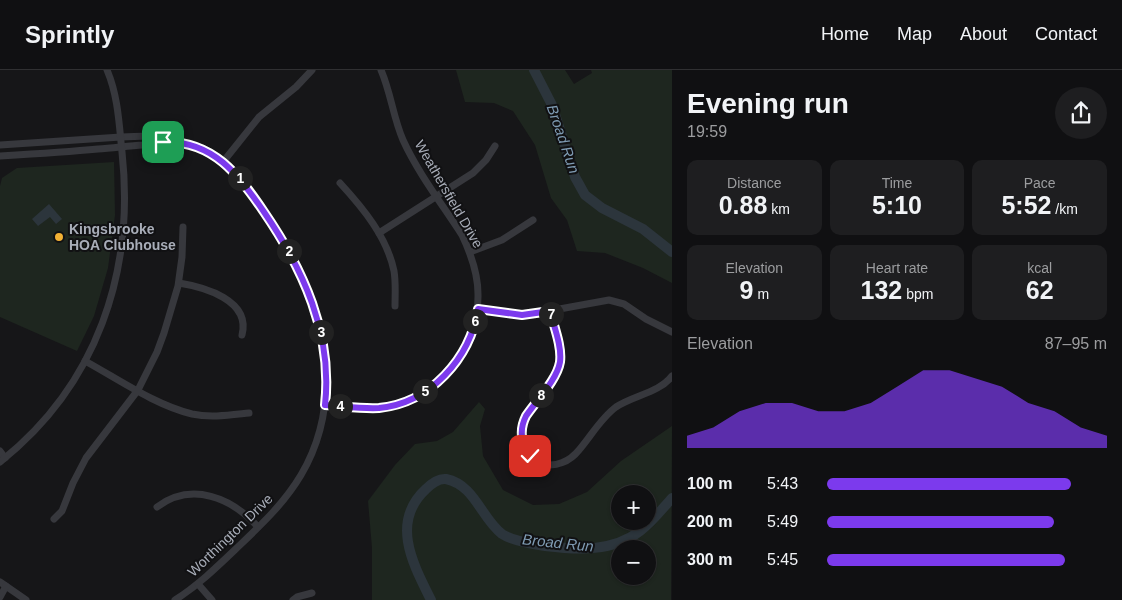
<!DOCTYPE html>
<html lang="en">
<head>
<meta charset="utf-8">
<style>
	:root { --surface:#101012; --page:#1e1e20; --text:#f1f3f6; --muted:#9c9d9f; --line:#303032; --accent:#7c3aed }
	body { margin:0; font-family:Helvetica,sans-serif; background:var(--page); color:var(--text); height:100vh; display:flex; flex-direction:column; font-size:19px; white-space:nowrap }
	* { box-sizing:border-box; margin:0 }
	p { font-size:16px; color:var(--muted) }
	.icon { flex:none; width:28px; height:28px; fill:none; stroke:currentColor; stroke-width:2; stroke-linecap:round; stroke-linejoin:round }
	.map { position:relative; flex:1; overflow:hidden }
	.drawer { display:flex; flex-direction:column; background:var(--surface); width:450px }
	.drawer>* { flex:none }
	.tools { position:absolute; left:611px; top:415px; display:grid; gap:10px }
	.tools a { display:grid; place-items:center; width:45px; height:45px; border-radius:50%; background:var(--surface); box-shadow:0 1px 4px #0004,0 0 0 1px var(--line); font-size:25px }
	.pin { position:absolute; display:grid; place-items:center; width:42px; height:42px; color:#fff; margin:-21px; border-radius:10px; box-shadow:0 2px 8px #0006 }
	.km { position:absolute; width:25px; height:25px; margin:-12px; border-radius:50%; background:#222; color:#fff; font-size:14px; line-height:25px; text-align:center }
	.round { display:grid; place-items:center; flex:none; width:52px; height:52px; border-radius:26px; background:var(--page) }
	.overview { display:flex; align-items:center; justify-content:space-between; height:85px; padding:0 15px }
	h1 { font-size:28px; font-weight:800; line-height:38px }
	.stats { display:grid; grid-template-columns:repeat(3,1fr); gap:8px; height:85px; padding:5px 15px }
	.stats div { display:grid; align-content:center; border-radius:10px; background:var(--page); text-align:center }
	.stats b { font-size:25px; font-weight:800 }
	.stats small { font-size:14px; font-weight:400 }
	.stats p { font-size:14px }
	.chart { height:140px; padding:10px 15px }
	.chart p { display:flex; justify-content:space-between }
	.chart svg { width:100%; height:90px; margin-top:5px; fill:var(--accent); opacity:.7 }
	ul { padding:0 15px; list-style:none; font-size:16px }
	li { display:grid; grid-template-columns:80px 60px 1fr; align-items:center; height:38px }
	li i { height:12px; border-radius:6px; background:var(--accent) }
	header { display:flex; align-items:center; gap:30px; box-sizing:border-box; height:70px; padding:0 25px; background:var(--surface); border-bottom:1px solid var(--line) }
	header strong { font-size:24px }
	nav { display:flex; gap:28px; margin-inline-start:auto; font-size:18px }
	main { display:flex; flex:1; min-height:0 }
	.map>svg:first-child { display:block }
</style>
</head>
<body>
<header>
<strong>Sprintly</strong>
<nav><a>Home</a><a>Map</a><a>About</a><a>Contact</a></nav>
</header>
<main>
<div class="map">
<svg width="672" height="530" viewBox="0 0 672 530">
	<rect width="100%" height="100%" fill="#161618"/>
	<g fill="#1e261f" fill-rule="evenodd">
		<path d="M 456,0 L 565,0 L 574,14 L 592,3 L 591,0 L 672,0 L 672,213 L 643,198 L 605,183 L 577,181 L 567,150 L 551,128 L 535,75 L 513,41 L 494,33 L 465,32 Z"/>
		<path d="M 114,92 L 115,145 L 108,198 L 94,246 L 77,281 L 0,247 L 0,116 L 2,108 L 17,98 Z"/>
		<path d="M 479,332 L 485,339 L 480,356 L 483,386 L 503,420 L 533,435 L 559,434 L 587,422 L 621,391 L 672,356 L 671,530 L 372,530 L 372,478 L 368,431 L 395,395 L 415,374 L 437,371 L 453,362 ZM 620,424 L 648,424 L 648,451 L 620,451 ZM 620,479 L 648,479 L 648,506 L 620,506 Z"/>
	</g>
	<path fill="#2c353c" d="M 49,134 L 62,149 L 56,154 L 50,147 L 38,156 L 32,149 Z"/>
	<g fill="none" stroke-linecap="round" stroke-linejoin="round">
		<g stroke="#2c353c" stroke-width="10">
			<path d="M 534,0 L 552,35 L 575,107 L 585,125 L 602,138 L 643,159 L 672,182"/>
			<path d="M 431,530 C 413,494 390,452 426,419 C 431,414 438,408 446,409 C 475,415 481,448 502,464 C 512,471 533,474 545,476 C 578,480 613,482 640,461 C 652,452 662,439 672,428"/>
		</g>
		<g stroke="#37383d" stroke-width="7">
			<path d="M 0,75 L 121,67 L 148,66 L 162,71"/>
			<path d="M 0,86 C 33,84 66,82 98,79 C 113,78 128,76 143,75 C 159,73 173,70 188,74 C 230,87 250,122 274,156 C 323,229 348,325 301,405 C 285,432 263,453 241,474 C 220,494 200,514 175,530"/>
			<path d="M 223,92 L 259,47 L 296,17 L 312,0"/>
			<path d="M 340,113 C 363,138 387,167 394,201 C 396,213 395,224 395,236"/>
			<path d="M 379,163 L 473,103 L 486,90 L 495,76"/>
			<path d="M 470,182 L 502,170 L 533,150"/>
			<path d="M 179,213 C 204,217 251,230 242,265"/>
			<path d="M 478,239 L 512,244 L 532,244 L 609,230 L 624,234 L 646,249 L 672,262"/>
			<path d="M 550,241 C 554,257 563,277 560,293 C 555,321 519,336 521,366 C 524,399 560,404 579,380 C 591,366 601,348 616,337 C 634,325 659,323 672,306"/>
			<path d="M 85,291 C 118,309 155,335 192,344 C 211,348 230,345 249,343"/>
			<path d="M 325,335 C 347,337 369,340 390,336 C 441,326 479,275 478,224 C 478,203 471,184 462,165 C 442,134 418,103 403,70 C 393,47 391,23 381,0"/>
			<path d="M 0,381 L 5,388"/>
			<path d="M 0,392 C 97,315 135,202 122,82 C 119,53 118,26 107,0"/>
			<path d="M 157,437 C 192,411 232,428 258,457"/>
			<path d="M 54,449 L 62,441 L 73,413 L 86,388 L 138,320 L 157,282 L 164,263 L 178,216 L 182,187 L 183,157"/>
			<path d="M 0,512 L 26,530"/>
			<path d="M 198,514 L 212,530"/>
			<path d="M 0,527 L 6,516"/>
			<path d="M 293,530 L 297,527 L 312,523"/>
		</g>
	</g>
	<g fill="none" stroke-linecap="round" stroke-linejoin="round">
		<defs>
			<path id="route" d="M 163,72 C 213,70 239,105 264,142 C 303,199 333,264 325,335 C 343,336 361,339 379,338 C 430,333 470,289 478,239 L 522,245 L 550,241 C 554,257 562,276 560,292 C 557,310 536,331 526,346 C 519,360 521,372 530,386"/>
		</defs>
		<use href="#route" stroke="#fff" stroke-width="10"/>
		<use href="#route" stroke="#7c3aed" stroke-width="6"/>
	</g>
	<circle fill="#f2b134" stroke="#111113" stroke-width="2" cx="59" cy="167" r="5"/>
	<g text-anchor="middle" stroke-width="4" stroke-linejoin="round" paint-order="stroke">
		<g font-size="14" fill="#a8adb8" stroke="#111113">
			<text transform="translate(449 124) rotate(60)" y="5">Weathersfield Drive</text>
			<text transform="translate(230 465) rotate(-44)" y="5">Worthington Drive</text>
		</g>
		<g font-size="14" font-weight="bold" fill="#a8adb8" stroke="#111113" text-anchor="start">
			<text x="69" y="164">Kingsbrooke<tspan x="69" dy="16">HOA Clubhouse</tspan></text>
		</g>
		<g font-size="15" font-style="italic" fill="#7f9bb3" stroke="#111113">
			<text transform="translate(563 69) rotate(71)" y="5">Broad Run</text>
			<text transform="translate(558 473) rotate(6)" y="5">Broad Run</text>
		</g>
	</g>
</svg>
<div class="tools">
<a>+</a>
<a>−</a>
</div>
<div class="pin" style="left:163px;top:72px;background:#1e9e55"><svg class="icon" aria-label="arrive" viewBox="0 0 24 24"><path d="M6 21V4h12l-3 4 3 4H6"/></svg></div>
<div class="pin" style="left:530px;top:386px;background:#d93025"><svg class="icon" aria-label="check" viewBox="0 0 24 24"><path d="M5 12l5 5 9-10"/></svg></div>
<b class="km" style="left:240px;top:108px">1</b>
<b class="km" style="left:289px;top:181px">2</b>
<b class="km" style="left:321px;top:262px">3</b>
<b class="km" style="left:340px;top:336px">4</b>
<b class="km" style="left:425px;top:321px">5</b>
<b class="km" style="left:475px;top:251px">6</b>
<b class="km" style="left:551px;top:244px">7</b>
<b class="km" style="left:541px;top:325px">8</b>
</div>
<section class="drawer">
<div class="overview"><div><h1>Evening run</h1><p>19:59</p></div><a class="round"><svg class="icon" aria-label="share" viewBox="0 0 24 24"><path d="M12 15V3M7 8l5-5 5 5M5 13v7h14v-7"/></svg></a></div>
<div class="stats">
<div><p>Distance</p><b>0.88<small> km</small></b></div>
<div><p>Time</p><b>5:10</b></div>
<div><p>Pace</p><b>5:52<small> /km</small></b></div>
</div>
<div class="stats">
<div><p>Elevation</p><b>9<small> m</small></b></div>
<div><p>Heart rate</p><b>132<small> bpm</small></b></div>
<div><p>kcal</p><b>62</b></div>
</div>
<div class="chart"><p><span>Elevation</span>87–95 m</p>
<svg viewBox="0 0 160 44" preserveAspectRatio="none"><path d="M0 44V38L10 34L20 26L30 22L40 22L50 26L60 26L70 22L80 14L90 6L100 6L110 10L120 14L130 22L140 26L150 34L160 38V44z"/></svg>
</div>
<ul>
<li><b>100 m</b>5:43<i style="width:87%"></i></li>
<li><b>200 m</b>5:49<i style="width:81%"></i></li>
<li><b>300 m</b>5:45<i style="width:85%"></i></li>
</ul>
</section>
</main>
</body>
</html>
